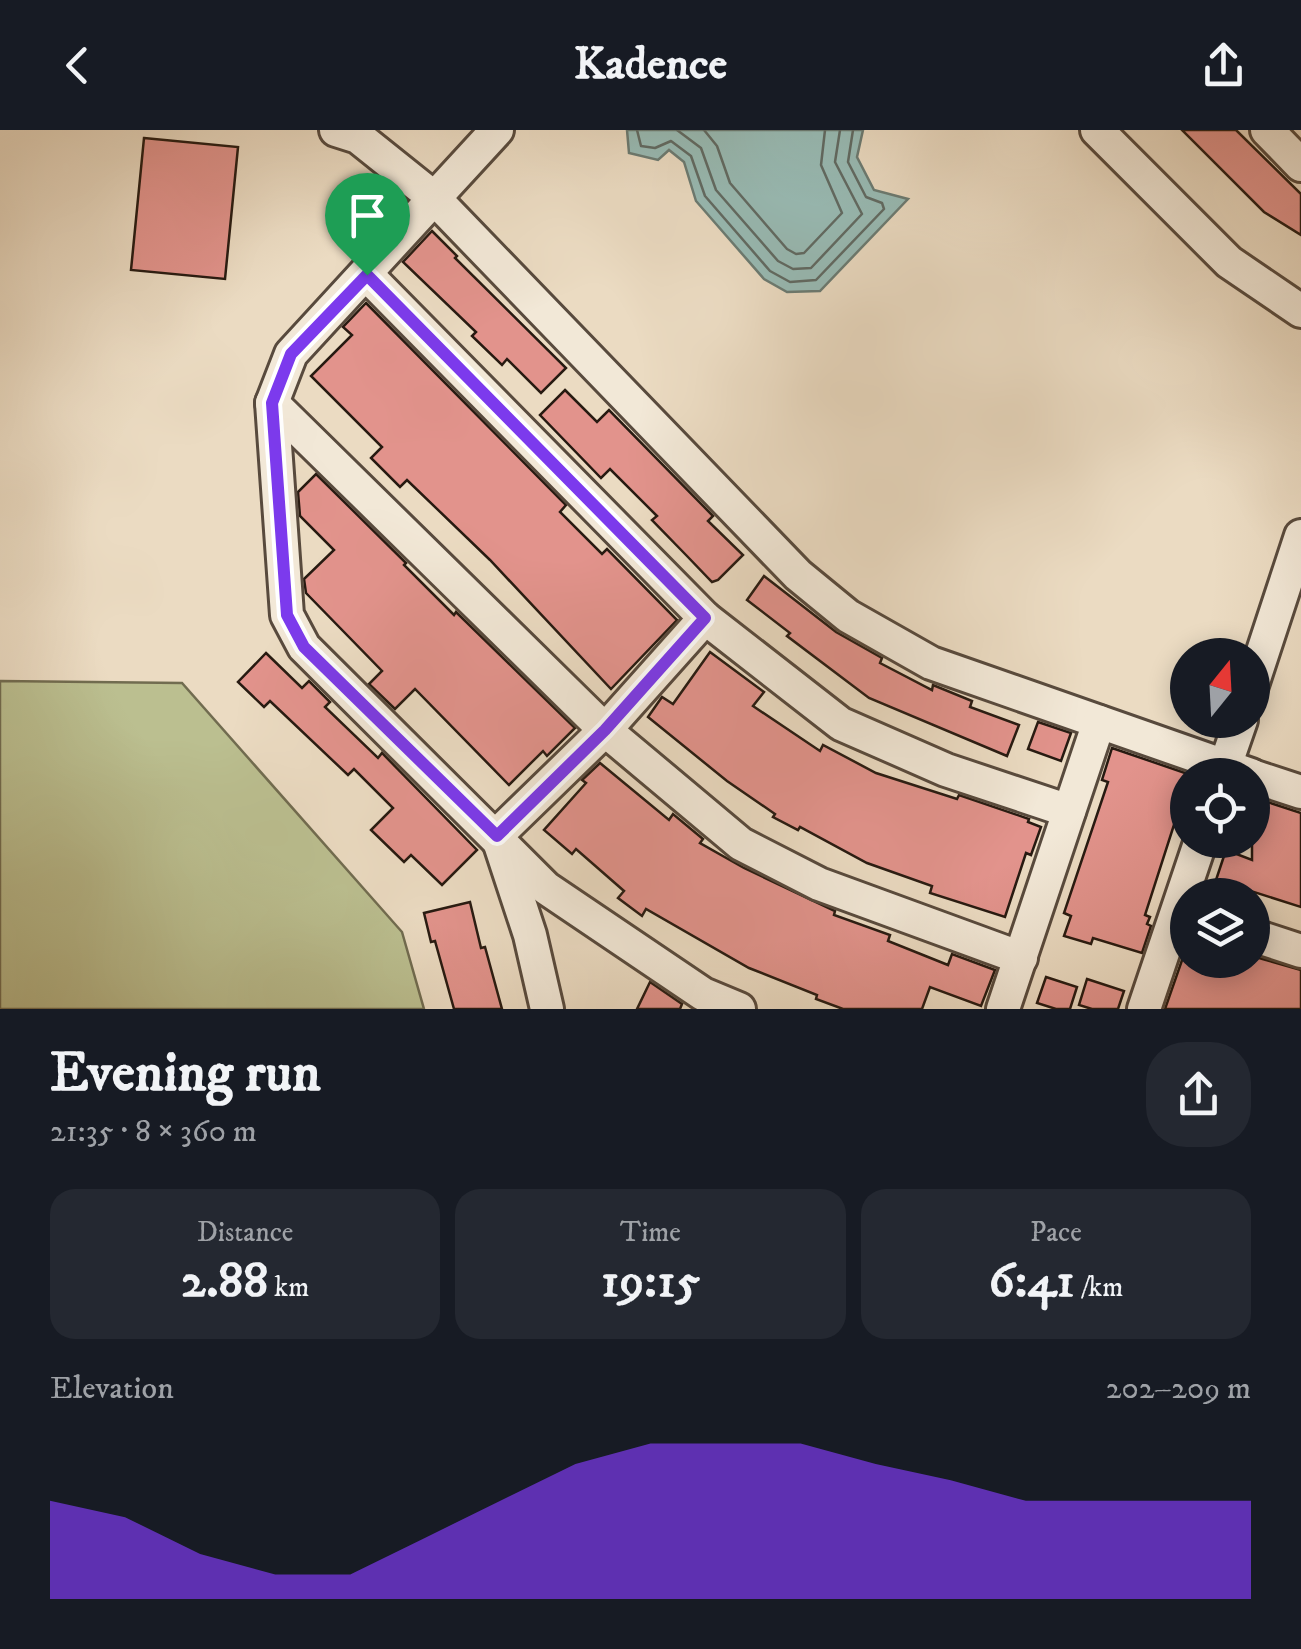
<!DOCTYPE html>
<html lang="en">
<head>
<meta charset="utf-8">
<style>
	:root { --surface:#171b24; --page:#242831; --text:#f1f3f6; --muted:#9ea1a6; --accent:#7c3aed }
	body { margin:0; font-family:"IM FELL DW Pica",serif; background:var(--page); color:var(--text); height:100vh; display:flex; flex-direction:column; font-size:38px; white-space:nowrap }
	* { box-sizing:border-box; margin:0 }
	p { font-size:32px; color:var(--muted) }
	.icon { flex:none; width:55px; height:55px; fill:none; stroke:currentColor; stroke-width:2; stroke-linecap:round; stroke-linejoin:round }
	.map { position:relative; height:879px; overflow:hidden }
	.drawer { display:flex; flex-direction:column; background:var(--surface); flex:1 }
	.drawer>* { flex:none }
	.needle { width:65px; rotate:18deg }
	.fabs { position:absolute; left:1170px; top:508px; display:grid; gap:20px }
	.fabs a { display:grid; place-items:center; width:100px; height:100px; border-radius:50%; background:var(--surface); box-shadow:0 5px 25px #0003; font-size:50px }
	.pin { position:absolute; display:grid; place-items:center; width:85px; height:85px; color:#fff; margin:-102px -42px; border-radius:50% 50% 50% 0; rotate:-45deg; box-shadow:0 0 10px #0007 }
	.pin .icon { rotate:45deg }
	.round { display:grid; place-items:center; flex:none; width:105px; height:105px; border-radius:40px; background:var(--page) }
	.overview { display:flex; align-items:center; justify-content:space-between; height:170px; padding:0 50px }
	h1 { font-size:55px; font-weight:700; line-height:75px }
	.stats { display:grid; grid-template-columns:repeat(3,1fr); gap:15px; height:170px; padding:10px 50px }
	.stats div { display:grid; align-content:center; border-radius:25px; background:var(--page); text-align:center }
	.stats b { font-size:50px; font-weight:700 }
	.stats small { font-size:28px; font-weight:400 }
	.stats p { font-size:28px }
	.chart { height:280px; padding:20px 50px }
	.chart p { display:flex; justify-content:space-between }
	.chart svg { width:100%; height:180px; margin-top:10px; fill:var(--accent); opacity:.7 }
	header { display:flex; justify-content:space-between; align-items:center; height:130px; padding:0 50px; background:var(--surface); font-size:45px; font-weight:700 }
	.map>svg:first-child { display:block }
</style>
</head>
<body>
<header><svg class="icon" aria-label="back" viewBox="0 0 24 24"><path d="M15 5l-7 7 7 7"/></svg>Kadence<svg class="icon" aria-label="share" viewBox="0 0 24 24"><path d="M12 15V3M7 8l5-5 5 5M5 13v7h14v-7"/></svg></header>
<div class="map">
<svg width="1301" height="879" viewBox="0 0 1301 879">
	<rect width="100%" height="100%" fill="#ebdbc2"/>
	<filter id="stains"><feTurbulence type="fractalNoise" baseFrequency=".002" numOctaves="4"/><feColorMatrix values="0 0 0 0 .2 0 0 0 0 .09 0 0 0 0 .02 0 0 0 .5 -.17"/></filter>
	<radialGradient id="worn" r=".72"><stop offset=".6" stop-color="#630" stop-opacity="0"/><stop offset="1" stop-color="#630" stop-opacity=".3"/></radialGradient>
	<path fill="#bbbf90" stroke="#716c50" stroke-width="2.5" d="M 0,551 L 182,553 L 402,802 L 424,879 L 0,879 Z"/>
	<path fill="#98bbb5" stroke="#6b7b73" stroke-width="2.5" d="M 627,0 L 863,0 L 857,27 L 874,60 L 908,69 L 820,161 L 787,162 L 764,149 L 696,71 L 684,32 L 669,20 L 658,30 L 629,23 Z"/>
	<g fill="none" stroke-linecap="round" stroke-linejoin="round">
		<g stroke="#606a63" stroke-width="2.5">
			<path d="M 637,0 L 641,16 L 655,18 L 671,11 L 691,26 L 705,66 L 770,141 L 790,152 L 816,150 L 884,79 L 882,73 L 866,67 L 848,32 L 853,0"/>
			<path d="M 677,0 L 701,18 L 716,60 L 778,131 L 793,139 L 811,138 L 862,84 L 835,32 L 840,0"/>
			<path d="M 704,0 L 717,16 L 730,53 L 787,119 L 796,124 L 804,123 L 842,83 L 821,35 L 825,0"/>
		</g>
	</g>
	<g fill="#e2938c" stroke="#271a11" stroke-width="2.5">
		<path d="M 1182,0 L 1236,0 L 1301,64 L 1301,105 L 1264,82 Z"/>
		<path d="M 144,8 L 238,17 L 225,149 L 131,140 Z"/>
		<path d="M 432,101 L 457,126 L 455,128 L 566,238 L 541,263 L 507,229 L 502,235 L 472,206 L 476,202 L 403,132 Z"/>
		<path d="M 366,173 L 566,375 L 560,382 L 602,424 L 607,419 L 677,490 L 611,559 L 490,430 L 407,350 L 400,357 L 371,328 L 382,317 L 311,246 L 352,205 L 343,197 Z"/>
		<path d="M 565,260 L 597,292 L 609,280 L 713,386 L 708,391 L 743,425 L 718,450 L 712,452 L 686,425 L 652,390 L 657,386 L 610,339 L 601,348 L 540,285 Z"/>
		<path d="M 316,344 L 406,433 L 404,435 L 454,485 L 456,482 L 575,598 L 547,626 L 543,621 L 509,655 L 415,559 L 395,579 L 369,554 L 382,541 L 306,463 L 304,449 L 334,420 L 300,386 L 298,362 Z"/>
		<path d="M 764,446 L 836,502 L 882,528 L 880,533 L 932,560 L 933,555 L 972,571 L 970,577 L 1019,595 L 1007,626 L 869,568 L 787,506 L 790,503 L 747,470 Z"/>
		<path d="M 710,522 L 764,562 L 753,576 L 820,621 L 823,615 L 876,643 L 957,669 L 959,665 L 1029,689 L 1028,692 L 1041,697 L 1031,725 L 1026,723 L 1005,787 L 930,763 L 932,756 L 867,733 L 800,697 L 798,700 L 773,687 L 775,684 L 727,651 L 648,587 L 662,567 L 673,574 Z"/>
		<path d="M 266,523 L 302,558 L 309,551 L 330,572 L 325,577 L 378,628 L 382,623 L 477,720 L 442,755 L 411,725 L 404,732 L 371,700 L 393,678 L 354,639 L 348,645 L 270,571 L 264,577 L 238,552 Z"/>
		<path d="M 1038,592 L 1071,603 L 1061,631 L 1028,619 Z"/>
		<path d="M 1112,618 L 1188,644 L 1188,676 L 1181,673 L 1145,785 L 1150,787 L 1147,794 L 1151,796 L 1142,823 L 1093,808 L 1091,814 L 1064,806 L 1071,786 L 1064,783 L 1108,652 L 1102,650 Z"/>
		<path d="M 600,633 L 669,690 L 673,684 L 703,709 L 700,713 L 744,738 L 835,781 L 834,785 L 890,805 L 888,811 L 948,835 L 952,824 L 995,840 L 981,876 L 930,857 L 922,879 L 843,879 L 816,869 L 817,865 L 749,838 L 646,779 L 642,786 L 618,768 L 624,761 L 576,719 L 572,724 L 544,700 L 586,653 L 582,650 Z"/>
		<path d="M 1252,667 L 1301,683 L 1301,777 L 1216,750 L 1226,720 L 1252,730 Z"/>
		<path d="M 470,772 L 481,818 L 485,817 L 502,879 L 454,879 L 435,811 L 431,812 L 424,783 Z"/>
		<path d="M 1188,813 L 1188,830 L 1252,830 L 1252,826 L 1301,840 L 1301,879 L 1165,879 Z"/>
		<path d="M 1046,847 L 1077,857 L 1070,879 L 1056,879 L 1037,873 Z"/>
		<path d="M 1087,849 L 1124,861 L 1118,879 L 1092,879 L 1079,875 Z"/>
		<path d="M 650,852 L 682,874 L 680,879 L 637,879 Z"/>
	</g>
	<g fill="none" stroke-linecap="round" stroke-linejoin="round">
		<defs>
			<g id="minor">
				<path d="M 336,0 L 358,7 L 433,67 L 798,445 L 848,486 L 931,533 L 1251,645"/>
				<path d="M 497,0 L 291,224 L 272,273 L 287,485 L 304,517 L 546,758 L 703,864 L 739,879"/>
				<path d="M 1097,0 L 1229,132 L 1301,181"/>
				<path d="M 1267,0 L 1301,35"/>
				<path d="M 367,145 L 705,488 L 841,594 L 946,640 L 1069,681"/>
				<path d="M 272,273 L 605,600 L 741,714 L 819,754 L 1021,828"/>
				<path d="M 1252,555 L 1301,406"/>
				<path d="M 1222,645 L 1241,590"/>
				<path d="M 1252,646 L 1301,662"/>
				<path d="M 497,705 L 605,600 L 705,488"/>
				<path d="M 500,714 L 530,805 L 547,879"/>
				<path d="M 1252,805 L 1301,821"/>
				<path d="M 1003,879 L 1099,592"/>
				<path d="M 1144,879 L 1201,710"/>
			</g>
		</defs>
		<use href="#minor" stroke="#584a3d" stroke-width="38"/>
		<use href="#minor" stroke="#f2e8d7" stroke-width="32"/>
	</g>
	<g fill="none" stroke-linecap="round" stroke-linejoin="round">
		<defs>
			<path id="route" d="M 367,145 L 705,488 L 605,600 L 497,706 L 304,517 L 287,485 L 272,273 L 291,224 Z"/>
		</defs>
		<use href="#route" stroke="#fff" stroke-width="20"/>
		<use href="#route" stroke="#7c3aed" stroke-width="12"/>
	</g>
	<rect width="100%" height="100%" filter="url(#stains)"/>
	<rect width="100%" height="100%" fill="url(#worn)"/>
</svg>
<div class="fabs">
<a><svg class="needle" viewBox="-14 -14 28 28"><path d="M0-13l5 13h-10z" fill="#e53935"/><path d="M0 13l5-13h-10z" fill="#9ea1a6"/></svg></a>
<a><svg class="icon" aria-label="locate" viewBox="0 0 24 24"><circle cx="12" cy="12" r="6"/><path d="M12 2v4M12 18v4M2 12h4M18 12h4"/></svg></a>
<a><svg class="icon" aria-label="layers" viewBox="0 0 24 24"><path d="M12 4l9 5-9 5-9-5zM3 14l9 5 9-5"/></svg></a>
</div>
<div class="pin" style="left:367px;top:145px;background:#1e9e55"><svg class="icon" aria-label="arrive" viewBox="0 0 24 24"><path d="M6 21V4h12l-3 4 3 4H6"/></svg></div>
</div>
<section class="drawer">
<div class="overview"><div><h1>Evening run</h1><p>21:35 · 8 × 360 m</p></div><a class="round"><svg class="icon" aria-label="share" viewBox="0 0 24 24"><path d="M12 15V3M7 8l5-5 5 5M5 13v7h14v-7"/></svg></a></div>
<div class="stats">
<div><p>Distance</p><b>2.88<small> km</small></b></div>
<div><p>Time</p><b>19:15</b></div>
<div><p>Pace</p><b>6:41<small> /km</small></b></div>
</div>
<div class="chart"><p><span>Elevation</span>202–209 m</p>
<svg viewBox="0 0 160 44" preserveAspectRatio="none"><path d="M0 44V20L10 24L20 33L30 38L40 38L50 29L60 20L70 11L80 6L90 6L100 6L110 11L120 15L130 20L140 20L150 20L160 20V44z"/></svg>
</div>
</section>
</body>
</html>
